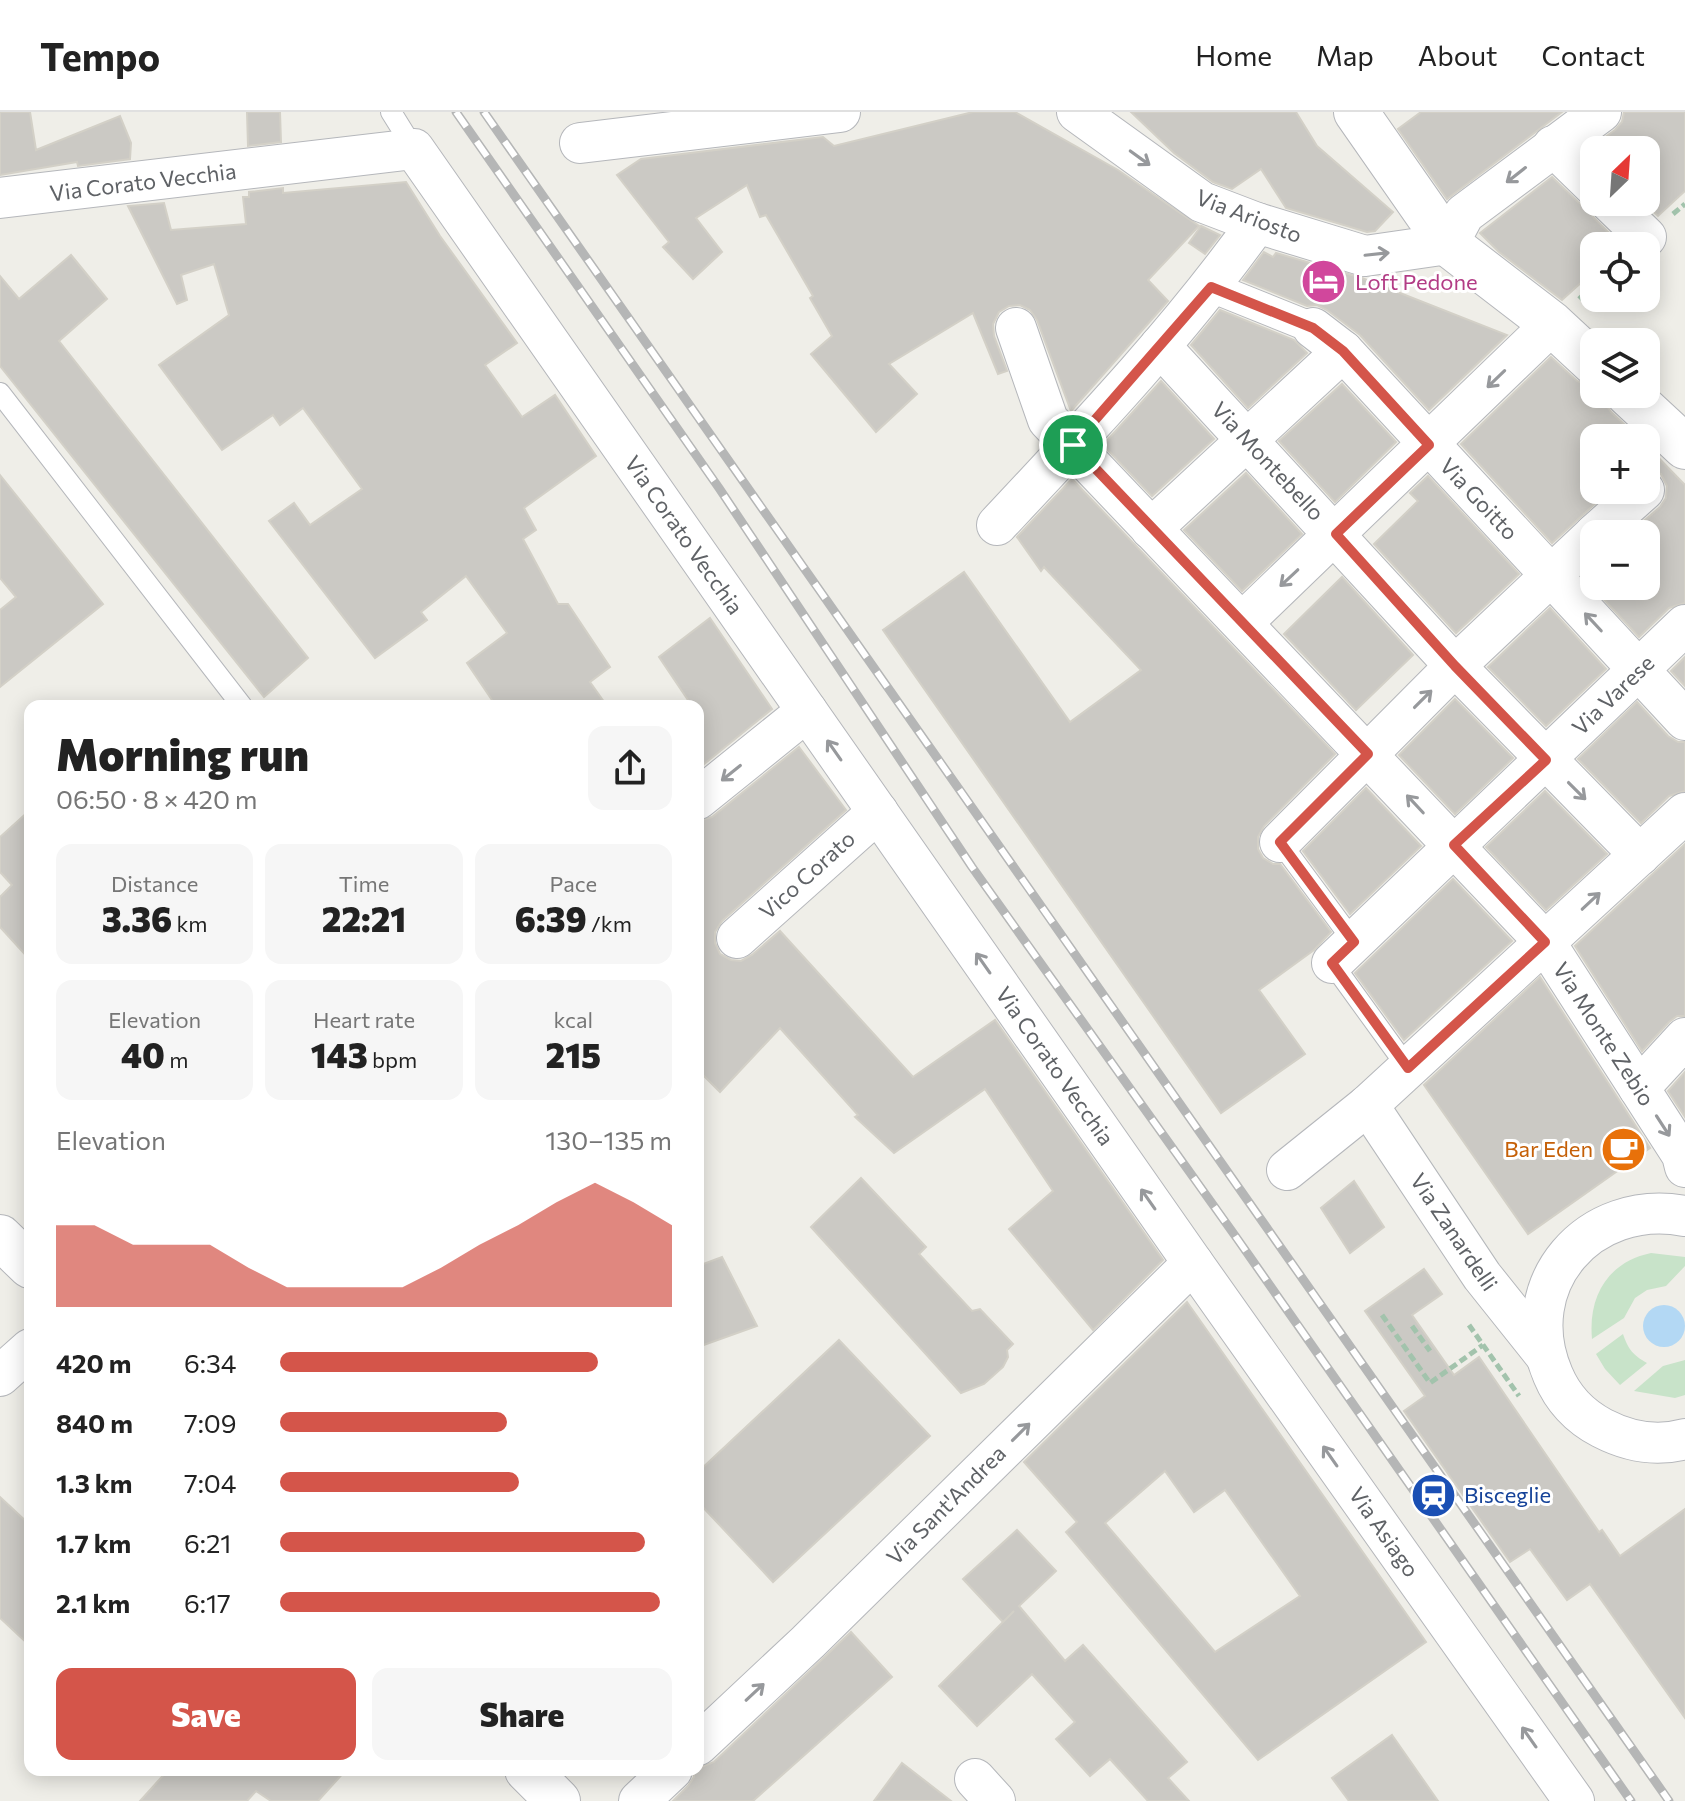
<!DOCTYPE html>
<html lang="en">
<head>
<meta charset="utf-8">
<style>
	:root { --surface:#fff; --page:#f6f6f6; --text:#222; --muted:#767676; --line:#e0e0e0; --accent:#d4554a }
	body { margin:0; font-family:Commissioner,sans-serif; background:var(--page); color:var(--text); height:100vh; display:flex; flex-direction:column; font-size:30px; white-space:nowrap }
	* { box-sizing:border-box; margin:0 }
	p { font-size:26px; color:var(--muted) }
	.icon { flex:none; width:44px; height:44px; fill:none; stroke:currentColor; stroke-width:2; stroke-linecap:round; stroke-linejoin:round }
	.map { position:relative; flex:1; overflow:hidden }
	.side { position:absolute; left:24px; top:588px; width:680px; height:1076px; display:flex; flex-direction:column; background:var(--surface); border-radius:16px; box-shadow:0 4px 20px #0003 }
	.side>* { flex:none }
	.needle { width:52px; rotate:25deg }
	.controls { position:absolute; left:1580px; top:24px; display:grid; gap:16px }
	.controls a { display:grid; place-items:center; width:80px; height:80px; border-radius:16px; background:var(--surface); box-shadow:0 4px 20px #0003; font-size:40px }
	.pin { position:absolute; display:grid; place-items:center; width:68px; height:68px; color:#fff; margin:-34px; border:4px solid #fff; border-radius:50%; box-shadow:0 2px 8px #0007 }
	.round { display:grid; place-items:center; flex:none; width:84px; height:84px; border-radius:16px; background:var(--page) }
	.overview { display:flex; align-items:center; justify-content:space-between; height:136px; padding:0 32px }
	h1 { font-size:44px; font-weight:800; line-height:60px }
	.stats { display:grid; grid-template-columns:repeat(3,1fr); gap:12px; height:136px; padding:8px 32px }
	.stats div { display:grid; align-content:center; border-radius:16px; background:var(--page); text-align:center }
	.stats b { font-size:34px; font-weight:800 }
	.stats small { font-size:22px; font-weight:400 }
	.stats p { font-size:22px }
	.chart { height:224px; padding:16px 32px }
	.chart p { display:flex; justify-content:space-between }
	.chart svg { width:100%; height:144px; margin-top:8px; fill:var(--accent); opacity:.7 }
	.button { display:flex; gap:16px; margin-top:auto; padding:16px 32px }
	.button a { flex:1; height:92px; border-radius:16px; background:var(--accent); color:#fff; font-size:32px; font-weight:800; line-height:92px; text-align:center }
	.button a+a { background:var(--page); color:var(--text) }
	ul { padding:0 32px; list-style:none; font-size:26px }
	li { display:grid; grid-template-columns:128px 96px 1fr; align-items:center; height:60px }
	li i { height:20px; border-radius:10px; background:var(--accent) }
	header { display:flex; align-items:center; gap:48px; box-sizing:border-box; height:112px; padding:0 40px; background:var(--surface); border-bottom:2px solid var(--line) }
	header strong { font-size:38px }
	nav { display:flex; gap:44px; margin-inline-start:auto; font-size:28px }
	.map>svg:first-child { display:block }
</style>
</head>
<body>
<header>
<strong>Tempo</strong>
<nav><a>Home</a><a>Map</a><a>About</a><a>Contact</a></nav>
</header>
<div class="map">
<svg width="1685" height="1689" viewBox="0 0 1685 1689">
	<rect width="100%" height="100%" fill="#efeee8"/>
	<g fill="#c8e3c9">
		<path d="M 1651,1141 L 1685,1145 L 1685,1154 L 1666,1174 L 1647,1178 L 1635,1186 L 1624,1206 L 1592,1227 C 1588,1184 1608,1150 1651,1141 Z"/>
		<path d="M 1623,1222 C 1628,1237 1633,1243 1647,1251 L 1620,1273 L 1605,1257 L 1596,1242 Z"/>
		<path d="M 1685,1248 L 1685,1283 L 1675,1286 L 1634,1279 L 1663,1254 Z"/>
	</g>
	<circle fill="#b3d8f4" cx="1664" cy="1214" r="21"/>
	<g fill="#cbc9c4" stroke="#d3d0c7" stroke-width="2" fill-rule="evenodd">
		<path d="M 0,0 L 30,0 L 36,38 L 120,4 L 131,31 L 130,47 L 78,54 L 77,50 L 0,63 Z"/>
		<path d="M 247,0 L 280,0 L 281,30 L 248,34 Z"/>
		<path d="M 973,0 L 1015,0 L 1118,58 L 1199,114 L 1148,168 L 1168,189 L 1071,299 L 1037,208 L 1030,198 L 1020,193 L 1009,194 L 999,200 L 993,212 L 994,224 L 1007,259 L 998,262 L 973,201 L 889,252 L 917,282 L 876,320 L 811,242 L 832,224 L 810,186 L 813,184 L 766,103 L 760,105 L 747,73 L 696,106 L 722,140 L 693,167 L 663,135 L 669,130 L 617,63 L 641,47 L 823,25 L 834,34 Z"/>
		<path d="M 1131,0 L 1296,0 L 1317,34 L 1393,100 L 1375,119 L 1367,120 L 1286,96 L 1261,57 L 1232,77 L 1213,70 L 1174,41 Z"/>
		<path d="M 1421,0 L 1562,0 L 1447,87 L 1398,17 Z"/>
		<path d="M 1624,0 L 1685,0 L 1685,79 L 1658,104 L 1643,90 L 1646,90 L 1646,38 L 1594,38 L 1594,42 L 1589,37 L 1615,18 L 1622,10 Z"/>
		<path d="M 1552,65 L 1578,90 L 1588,96 L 1594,106 L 1622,134 L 1594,134 L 1594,159 L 1562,188 L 1499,140 L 1480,121 Z"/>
		<path d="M 406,70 L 440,124 L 517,231 L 485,253 L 522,305 L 555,283 L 596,344 L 524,396 L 536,418 L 523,427 L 558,492 L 568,492 L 610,555 L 590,570 L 607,594 L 496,594 L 467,551 L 507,521 L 466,464 L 421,500 L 427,508 L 375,546 L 269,409 L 294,391 L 310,413 L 362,377 L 303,296 L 280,313 L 273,303 L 222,338 L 159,253 L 229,203 L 214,152 L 181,163 L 187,188 L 177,192 L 128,94 L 164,91 L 171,118 L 246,112 L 243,85 L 249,85 L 249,80 L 283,76 L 283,81 Z"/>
		<path d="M 1201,114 L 1220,123 L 1205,142 L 1189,131 Z"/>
		<path d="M 1264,140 L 1273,145 L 1276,141 L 1362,166 L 1507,223 L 1429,298 L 1360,223 L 1327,198 L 1317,193 L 1307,194 L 1243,168 Z"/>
		<path d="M 71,143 L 107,187 L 59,229 L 308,546 L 264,585 L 0,254 L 0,164 L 19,187 Z"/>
		<path d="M 1220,198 L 1294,228 L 1307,241 L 1248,296 L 1191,233 Z"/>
		<path d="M 1551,245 L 1577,269 L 1593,275 L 1594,282 L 1599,282 L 1611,300 L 1639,326 L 1594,326 L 1594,378 L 1610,378 L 1552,431 L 1461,332 Z"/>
		<path d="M 1161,269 L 1214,327 L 1152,384 L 1103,333 Z"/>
		<path d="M 1342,272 L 1396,330 L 1335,390 L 1279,329 Z"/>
		<path d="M 1646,333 L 1685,373 L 1685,491 L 1669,496 L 1639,525 L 1583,465 L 1594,455 L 1594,474 L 1646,474 L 1646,422 L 1629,422 L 1660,395 L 1666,386 L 1667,374 L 1661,362 L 1646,356 Z"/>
		<path d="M 1246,361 L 1302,422 L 1242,479 L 1184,418 Z"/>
		<path d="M 0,363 L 103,492 L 0,575 L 0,498 L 16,485 L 0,466 Z"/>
		<path d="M 1428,364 L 1519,462 L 1456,521 L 1374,432 L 1418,389 L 1410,381 Z"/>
		<path d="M 1072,367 L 1335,642 L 1264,714 L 1258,725 L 1258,737 L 1263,746 L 1273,752 L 1280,752 L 1331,820 L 1314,838 L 1259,878 L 1305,942 L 1221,1001 L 883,518 L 964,460 L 1070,610 L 1141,558 L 1044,455 L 1041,459 L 1017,425 Z"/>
		<path d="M 1342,465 L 1413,543 L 1356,598 L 1284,522 Z"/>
		<path d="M 1550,496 L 1606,557 L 1546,614 L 1488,555 Z"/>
		<path d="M 710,506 L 772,597 L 698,657 L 698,594 L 692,594 L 659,545 Z"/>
		<path d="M 1685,545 L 1685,574 L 1671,559 Z"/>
		<path d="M 1455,587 L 1513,646 L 1455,702 L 1399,643 Z"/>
		<path d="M 1637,590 L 1668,624 L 1678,630 L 1685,630 L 1685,679 L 1669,684 L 1641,711 L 1578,647 Z"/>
		<path d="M 799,635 L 846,698 L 722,809 L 715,820 L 715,831 L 720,842 L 731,848 L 741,849 L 752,843 L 780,819 L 913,965 L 995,908 L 1163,1148 L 1093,1218 L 1009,1117 L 1053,1079 L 985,977 L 894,1041 L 855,1005 L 858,1003 L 780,916 L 720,980 L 698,958 L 698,709 L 712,705 Z"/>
		<path d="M 1366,676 L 1421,734 L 1350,802 L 1303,739 Z"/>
		<path d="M 1545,679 L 1607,742 L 1546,798 L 1486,735 Z"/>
		<path d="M 30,698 L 30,848 L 0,815 L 0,785 L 12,773 L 0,760 L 0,725 Z"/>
		<path d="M 1685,732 L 1685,904 L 1677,904 L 1669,910 L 1642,939 L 1575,834 Z"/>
		<path d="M 1453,767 L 1512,829 L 1404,928 L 1355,861 Z"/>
		<path d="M 1540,865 L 1650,1036 L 1528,1122 L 1424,973 Z"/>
		<path d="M 1685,960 L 1685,1005 L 1668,979 Z"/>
		<path d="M 861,1066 L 926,1135 L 919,1142 L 972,1199 L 980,1197 L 1013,1232 L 1007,1238 L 1008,1245 L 1003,1255 L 984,1272 L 961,1281 L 811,1115 Z"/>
		<path d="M 1354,1069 L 1384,1115 L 1350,1141 L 1321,1096 Z"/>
		<path d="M 722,1145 L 757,1214 L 698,1235 L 698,1154 Z"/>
		<path d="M 1424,1157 L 1442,1182 L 1412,1203 L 1454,1263 L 1479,1245 L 1590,1407 L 1599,1420 L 1602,1418 L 1620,1444 L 1685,1397 L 1685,1606 L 1590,1472 L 1567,1488 L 1530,1437 L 1510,1450 L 1404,1299 L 1425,1284 L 1365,1199 Z"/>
		<path d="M 1187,1190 L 1426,1530 L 1258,1648 L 1066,1420 L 1077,1410 L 1024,1350 ZM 1165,1359 L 1194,1400 L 1225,1378 L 1300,1484 L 1215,1540 L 1105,1411 Z"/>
		<path d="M 839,1228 L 930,1324 L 773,1470 L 698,1390 L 698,1360 Z"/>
		<path d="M 0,1385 L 30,1413 L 30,1534 L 0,1506 Z"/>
		<path d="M 1017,1418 L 1056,1459 L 1019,1494 L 1065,1549 L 1083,1533 L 1187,1650 L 1168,1666 L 1189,1689 L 1148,1689 L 1110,1647 L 1090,1664 L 1056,1627 L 1075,1610 L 1032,1562 L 977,1614 L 939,1574 L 1014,1499 L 1003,1510 L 963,1467 Z"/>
		<path d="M 851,1520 L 892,1565 L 753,1689 L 673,1689 L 688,1674 L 694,1665 L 694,1658 L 714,1650 Z"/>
		<path d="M 1392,1623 L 1438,1689 L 1349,1689 L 1332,1666 Z"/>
		<path d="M 902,1651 L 951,1689 L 874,1689 Z"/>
		<path d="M 168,1658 L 346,1658 L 318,1689 L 271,1689 L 256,1679 L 247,1689 L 140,1689 Z"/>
	</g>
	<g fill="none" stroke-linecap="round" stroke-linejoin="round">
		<defs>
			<g id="service">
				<path d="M 391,0 L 414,37"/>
				<path d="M 0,281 L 242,594"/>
				<path d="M 1280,730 L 1354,830"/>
				<path d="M 1332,851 L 1408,956"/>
			</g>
			<path id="pedestrian" d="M 1211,175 L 1313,216"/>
			<g id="minor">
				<path d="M 1077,0 L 1202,90 L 1257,111 L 1365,144 L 1448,132 L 1464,102 L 1601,0"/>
				<path d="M 580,31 L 840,0"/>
				<path d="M 1553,34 L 1594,74"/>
				<path d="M 0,86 L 414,37 L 1193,1151 L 1574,1689"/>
				<path d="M 1610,90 L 1646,125"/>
				<path d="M 1016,216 L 1048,308 L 1545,830 L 1682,1043 L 1685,1055"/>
				<path d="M 1313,216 L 1343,239 L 1685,608"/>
				<path d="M 1160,234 L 1455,554 L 1640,743"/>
				<path d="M 997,413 C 1088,316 1180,219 1257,111"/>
				<path d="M 1151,417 L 1343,239"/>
				<path d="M 1595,422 L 1644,378"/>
				<path d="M 1242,511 L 1552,212"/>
				<path d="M 698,687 L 807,599"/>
				<path d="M 1280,730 L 1455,554 L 1594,423"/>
				<path d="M 737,826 L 878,700"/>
				<path d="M 1332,851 L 1685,513"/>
				<path d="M 1639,976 L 1685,926"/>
				<path d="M 1368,993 L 1482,1164 L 1545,1243"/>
				<path d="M 1287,1058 L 1368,993 L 1685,701"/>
				<path d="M 1685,1104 C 1589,1086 1514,1172 1553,1263 C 1563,1287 1579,1304 1602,1316 C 1629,1330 1656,1335 1685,1327"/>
				<path d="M 0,1264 L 30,1237"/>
				<path d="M 698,1633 L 808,1530 L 1193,1151"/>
				<path d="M 975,1667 L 995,1689"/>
				<path d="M 639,1689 L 672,1658"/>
			</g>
			<g id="tertiary">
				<path d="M 1356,0 L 1448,132 L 1552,212 L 1594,251"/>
				<path d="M 1628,282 L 1685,335"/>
			</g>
			<g id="secondary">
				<path d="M 0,1125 L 30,1154"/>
				<path d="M 527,1658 L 558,1689"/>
			</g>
		</defs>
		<use href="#service" stroke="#b5b7bb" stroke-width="22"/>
		<use href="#pedestrian" stroke="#b5b7bb" stroke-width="32"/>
		<use href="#minor" stroke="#b5b7bb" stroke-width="42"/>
		<use href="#tertiary" stroke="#b5b7bb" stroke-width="46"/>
		<use href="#secondary" stroke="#b4b6ba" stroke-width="46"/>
		<g stroke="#a2c3ac" stroke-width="5" stroke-dasharray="8 4" stroke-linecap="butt">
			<path d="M 1673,102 L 1685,92"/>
			<path d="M 1579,187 L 1594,173"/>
			<path d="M 1382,1203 L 1430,1271 L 1483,1233"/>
			<path d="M 1469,1213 L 1519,1284"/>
			<path d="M 1412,1214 L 1430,1239"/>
		</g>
		<use href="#service" stroke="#fff" stroke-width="20"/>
		<use href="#pedestrian" stroke="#fff" stroke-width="30"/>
		<use href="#minor" stroke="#fff" stroke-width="40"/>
		<use href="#tertiary" stroke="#fff" stroke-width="44"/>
		<use href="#secondary" stroke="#fff" stroke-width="44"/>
		<defs>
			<g id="rail">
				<path d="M 456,0 L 719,376 L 972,755 L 1236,1125 L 1631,1689"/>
				<path d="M 484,0 L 1669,1689"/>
			</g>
		</defs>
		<use href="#rail" stroke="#b5b6b6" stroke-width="9"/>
		<use href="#rail" stroke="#fff" stroke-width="6" stroke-dasharray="18" stroke-linecap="butt"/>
	</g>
	<defs><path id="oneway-shaft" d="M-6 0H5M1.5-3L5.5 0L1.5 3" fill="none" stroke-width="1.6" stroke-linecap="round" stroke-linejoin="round" transform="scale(2)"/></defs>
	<g stroke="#97999c">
		<use href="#oneway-shaft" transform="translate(1140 46) rotate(36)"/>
		<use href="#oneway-shaft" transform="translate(1516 63) rotate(142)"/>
		<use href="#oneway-shaft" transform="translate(1377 142) rotate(-6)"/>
		<use href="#oneway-shaft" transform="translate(1496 267) rotate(136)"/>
		<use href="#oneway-shaft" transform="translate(1289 466) rotate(137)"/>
		<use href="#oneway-shaft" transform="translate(1593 510) rotate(-133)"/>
		<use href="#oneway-shaft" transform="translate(1423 587) rotate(-45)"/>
		<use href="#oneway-shaft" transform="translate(834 638) rotate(-125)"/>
		<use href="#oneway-shaft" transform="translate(731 661) rotate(141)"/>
		<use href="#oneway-shaft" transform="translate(1577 679) rotate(45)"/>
		<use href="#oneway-shaft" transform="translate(1415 692) rotate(-133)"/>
		<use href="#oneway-shaft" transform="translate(1591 789) rotate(-43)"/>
		<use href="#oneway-shaft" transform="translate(983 851) rotate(-125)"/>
		<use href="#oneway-shaft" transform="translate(1663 1014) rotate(57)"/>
		<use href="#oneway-shaft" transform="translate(1148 1087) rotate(-125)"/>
		<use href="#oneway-shaft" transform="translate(1021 1320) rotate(-45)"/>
		<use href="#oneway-shaft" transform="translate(1330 1344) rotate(-125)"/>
		<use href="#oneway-shaft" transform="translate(755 1580) rotate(-43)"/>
		<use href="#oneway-shaft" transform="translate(1529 1625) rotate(-125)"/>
	</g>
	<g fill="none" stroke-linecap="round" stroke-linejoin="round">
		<defs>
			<path id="route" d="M 1211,175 L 1313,216 L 1343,239 L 1429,333 L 1336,422 L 1455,554 L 1546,648 L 1454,733 L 1545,830 L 1408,956 L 1332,851 L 1354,830 L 1280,730 L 1368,642 L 1073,333 Z"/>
		</defs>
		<use href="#route" stroke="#fff" stroke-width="16"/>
		<use href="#route" stroke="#d4554a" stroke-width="10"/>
	</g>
	<defs>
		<symbol id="hotel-disc" viewBox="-11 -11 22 22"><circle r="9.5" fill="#d1479c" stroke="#fff"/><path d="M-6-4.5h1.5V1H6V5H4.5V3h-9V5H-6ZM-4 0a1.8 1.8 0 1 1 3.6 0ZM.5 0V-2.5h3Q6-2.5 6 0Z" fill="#fff"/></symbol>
		<symbol id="cafe-disc" viewBox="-11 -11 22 22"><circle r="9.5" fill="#e8710a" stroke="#fff"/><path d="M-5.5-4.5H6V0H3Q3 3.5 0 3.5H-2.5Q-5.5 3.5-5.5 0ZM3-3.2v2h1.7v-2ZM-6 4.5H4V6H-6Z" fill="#fff"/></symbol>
		<symbol id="station-disc" viewBox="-11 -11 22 22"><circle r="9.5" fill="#1a4fb4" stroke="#fff"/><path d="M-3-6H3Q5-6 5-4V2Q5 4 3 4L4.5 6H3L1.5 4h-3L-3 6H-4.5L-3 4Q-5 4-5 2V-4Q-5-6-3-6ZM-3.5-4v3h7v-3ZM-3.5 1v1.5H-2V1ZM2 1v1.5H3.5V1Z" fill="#fff"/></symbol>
	</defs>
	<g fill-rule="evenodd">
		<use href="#hotel-disc" x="1298" y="144" width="51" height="51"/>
		<use href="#cafe-disc" x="1598" y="1012" width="51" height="51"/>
		<use href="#station-disc" x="1408" y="1358" width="51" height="51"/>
	</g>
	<g text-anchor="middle" stroke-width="6" stroke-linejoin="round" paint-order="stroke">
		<g font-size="22" fill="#5f6266" stroke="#fff">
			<text transform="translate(143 70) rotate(-7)" y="8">Via Corato Vecchia</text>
			<text transform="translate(1249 104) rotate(21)" y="8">Via Ariosto</text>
			<text transform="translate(1268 349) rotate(47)" y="8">Via Montebello</text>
			<text transform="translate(1479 387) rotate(47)" y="8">Via Goitto</text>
			<text transform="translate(684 423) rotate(55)" y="8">Via Corato Vecchia</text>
			<text transform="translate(1613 583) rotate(-44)" y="8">Via Varese</text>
			<text transform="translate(807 763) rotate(-42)" y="8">Vico Corato</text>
			<text transform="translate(1604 922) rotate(57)" y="8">Via Monte Zebio</text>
			<text transform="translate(1055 954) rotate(55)" y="8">Via Corato Vecchia</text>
			<text transform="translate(1454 1120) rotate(56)" y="8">Via Zanardelli</text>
			<text transform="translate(946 1393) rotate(-45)" y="8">Via Sant'Andrea</text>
			<text transform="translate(1384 1420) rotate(55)" y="8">Via Asiago</text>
		</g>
		<g font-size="22" fill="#b23c85" stroke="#fff" text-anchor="start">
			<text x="1355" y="178">Loft Pedone</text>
		</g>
		<g font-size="22" fill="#c56008" stroke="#fff" text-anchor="end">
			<text x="1593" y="1045">Bar Eden</text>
		</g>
		<g font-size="22" fill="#164399" stroke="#fff" text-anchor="start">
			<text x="1464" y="1391">Bisceglie</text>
		</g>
	</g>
</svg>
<div class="controls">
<a><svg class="needle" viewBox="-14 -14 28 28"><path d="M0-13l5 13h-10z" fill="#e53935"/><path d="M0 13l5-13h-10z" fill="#767676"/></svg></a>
<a><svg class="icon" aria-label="locate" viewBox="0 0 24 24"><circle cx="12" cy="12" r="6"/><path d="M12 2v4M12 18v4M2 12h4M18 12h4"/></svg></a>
<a><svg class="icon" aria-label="layers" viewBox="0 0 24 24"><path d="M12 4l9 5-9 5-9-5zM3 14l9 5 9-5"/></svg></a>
<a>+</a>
<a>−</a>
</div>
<div class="pin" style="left:1073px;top:333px;background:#1e9e55"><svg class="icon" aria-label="arrive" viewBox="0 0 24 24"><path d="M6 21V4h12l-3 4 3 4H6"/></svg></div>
<section class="side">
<div class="overview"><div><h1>Morning run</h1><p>06:50 · 8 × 420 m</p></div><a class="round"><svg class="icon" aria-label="share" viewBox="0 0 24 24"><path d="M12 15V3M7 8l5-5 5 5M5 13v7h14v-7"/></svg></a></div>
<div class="stats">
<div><p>Distance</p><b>3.36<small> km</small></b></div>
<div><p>Time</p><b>22:21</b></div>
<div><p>Pace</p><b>6:39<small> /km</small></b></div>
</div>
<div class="stats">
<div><p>Elevation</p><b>40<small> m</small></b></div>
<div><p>Heart rate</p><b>143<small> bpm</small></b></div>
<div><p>kcal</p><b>215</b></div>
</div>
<div class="chart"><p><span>Elevation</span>130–135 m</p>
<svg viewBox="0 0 160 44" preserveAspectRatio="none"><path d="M0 44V19L10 19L20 25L30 25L40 25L50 32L60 38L70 38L80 38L90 38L100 32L110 25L120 19L130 12L140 6L150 12L160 19V44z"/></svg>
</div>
<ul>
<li><b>420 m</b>6:34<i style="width:81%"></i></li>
<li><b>840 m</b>7:09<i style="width:58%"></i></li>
<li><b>1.3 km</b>7:04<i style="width:61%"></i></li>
<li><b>1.7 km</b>6:21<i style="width:93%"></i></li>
<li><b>2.1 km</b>6:17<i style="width:97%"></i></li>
</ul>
<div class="button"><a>Save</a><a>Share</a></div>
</section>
</div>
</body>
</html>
